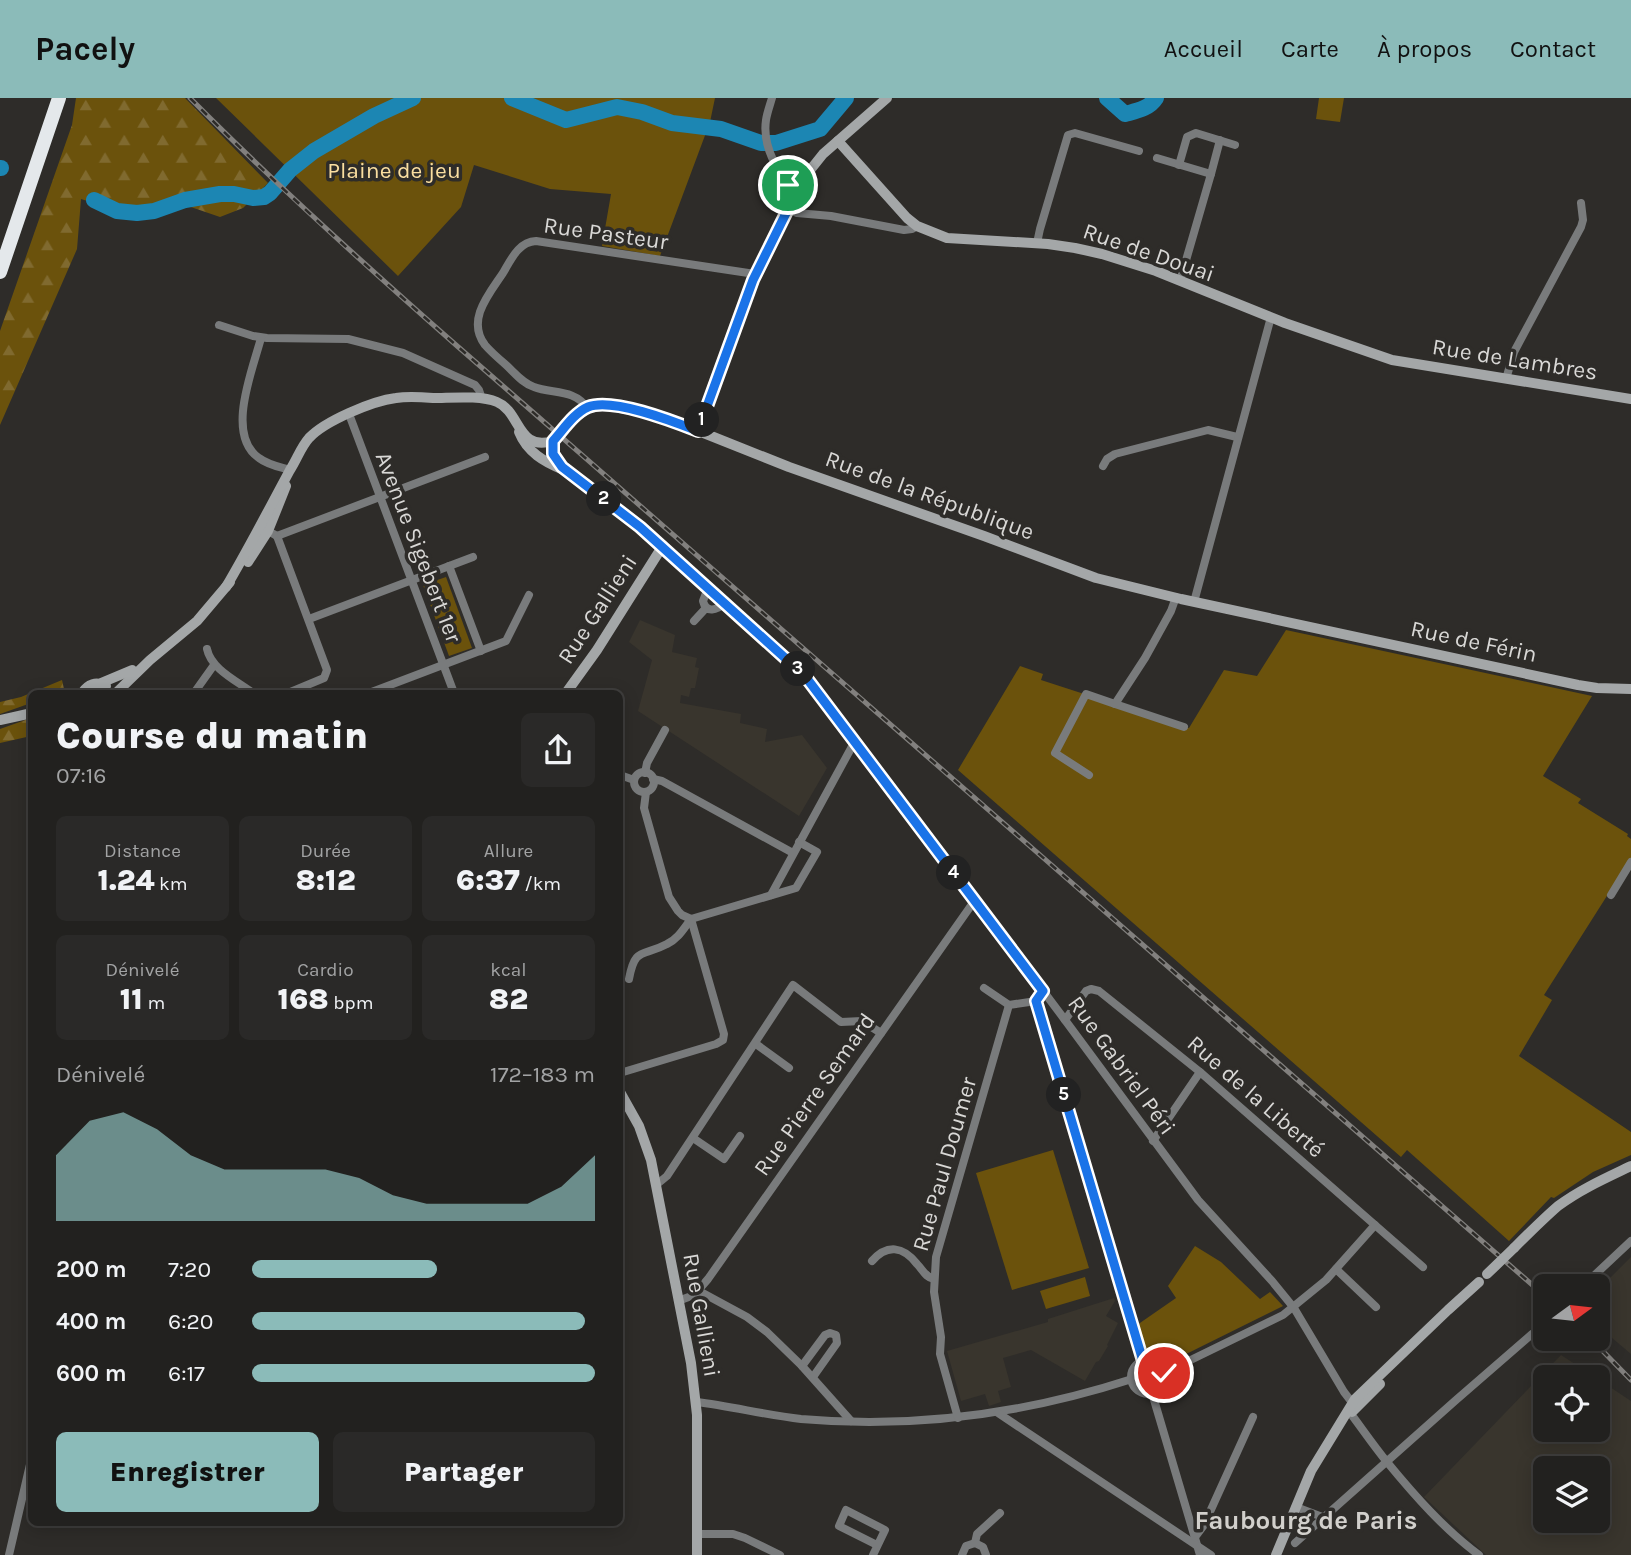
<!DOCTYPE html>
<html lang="fr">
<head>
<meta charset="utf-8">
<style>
	:root { --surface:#22211f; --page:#2a2928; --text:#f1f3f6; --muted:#a2a3a4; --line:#3f3e3d; --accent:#8bbbb9 }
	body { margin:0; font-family:Karla,sans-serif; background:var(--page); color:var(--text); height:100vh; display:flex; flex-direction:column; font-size:26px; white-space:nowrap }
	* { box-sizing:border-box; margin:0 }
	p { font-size:23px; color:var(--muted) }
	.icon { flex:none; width:38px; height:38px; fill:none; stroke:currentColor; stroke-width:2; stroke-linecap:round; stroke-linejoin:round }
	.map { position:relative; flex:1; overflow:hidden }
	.side { position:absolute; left:28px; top:592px; width:595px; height:836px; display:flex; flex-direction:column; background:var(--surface); border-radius:10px; box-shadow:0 4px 18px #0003,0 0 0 2px var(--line) }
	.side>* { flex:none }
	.needle { width:46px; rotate:75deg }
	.buttons { position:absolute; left:1533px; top:1176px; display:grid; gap:14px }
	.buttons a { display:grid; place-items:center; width:77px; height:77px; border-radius:10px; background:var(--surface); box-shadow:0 4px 18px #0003,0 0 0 2px var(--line); font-size:35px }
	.pin { position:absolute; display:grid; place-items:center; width:60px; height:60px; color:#fff; margin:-30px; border:4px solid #fff; border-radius:50%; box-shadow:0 2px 7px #0007 }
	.km { position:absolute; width:35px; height:35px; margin:-18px; border-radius:50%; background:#222; color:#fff; font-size:19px; line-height:35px; text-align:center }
	.round { display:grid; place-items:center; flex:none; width:74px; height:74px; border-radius:10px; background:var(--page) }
	.head { display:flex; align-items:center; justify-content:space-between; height:119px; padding:0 28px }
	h1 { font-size:38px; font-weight:800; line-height:52px }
	.metrics { display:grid; grid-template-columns:repeat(3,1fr); gap:10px; height:119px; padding:7px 28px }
	.metrics div { display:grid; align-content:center; border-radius:10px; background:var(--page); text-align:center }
	.metrics b { font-size:30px; font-weight:800 }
	.metrics small { font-size:19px; font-weight:400 }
	.metrics p { font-size:19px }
	.chart { height:196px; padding:14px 28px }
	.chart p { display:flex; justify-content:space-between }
	.chart svg { width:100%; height:126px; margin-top:7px; fill:var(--accent); opacity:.7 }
	.action { display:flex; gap:14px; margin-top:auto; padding:14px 28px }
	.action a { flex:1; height:80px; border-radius:10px; background:var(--accent); color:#111; font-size:28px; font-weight:800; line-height:80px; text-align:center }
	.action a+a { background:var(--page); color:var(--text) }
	ul { padding:0 28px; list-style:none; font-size:23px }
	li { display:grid; grid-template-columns:112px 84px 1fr; align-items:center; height:52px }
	li i { height:18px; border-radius:9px; background:var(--accent) }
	header { display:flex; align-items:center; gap:42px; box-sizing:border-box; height:98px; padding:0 35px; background:var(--accent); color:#111 }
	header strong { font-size:33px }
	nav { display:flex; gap:38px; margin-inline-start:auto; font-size:24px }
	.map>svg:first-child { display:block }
</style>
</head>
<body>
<header>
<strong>Pacely</strong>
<nav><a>Accueil</a><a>Carte</a><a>À propos</a><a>Contact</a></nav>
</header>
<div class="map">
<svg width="1631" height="1457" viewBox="0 0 1631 1457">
	<defs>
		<pattern id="forest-firs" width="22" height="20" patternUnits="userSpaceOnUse" patternTransform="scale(1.75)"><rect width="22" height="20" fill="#6b520c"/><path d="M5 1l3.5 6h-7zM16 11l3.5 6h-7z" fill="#806a2f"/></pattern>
	</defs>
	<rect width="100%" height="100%" fill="#2e2c29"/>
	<g fill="#39352d" fill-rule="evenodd">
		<path d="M 640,522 L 675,537 L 672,554 L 697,560 L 695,569 L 699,570 L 695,590 L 691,590 L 689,599 L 681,597 L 680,605 L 741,616 L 740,625 L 767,631 L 765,644 L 802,637 L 827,670 L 799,718 L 638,613 L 652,562 L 629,544 Z"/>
		<path d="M 1631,1159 L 1631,1256 L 1598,1228 L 1598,1192 Z"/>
		<path d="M 1114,1200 L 1115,1203 L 1106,1218 L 1118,1225 L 1107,1247 L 1108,1248 L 1099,1263 L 1096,1264 L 1085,1283 L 1031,1252 L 1003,1260 L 1011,1289 L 998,1293 L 1001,1304 L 989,1308 L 985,1296 L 961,1303 L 947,1253 L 1048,1224 L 1048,1221 Z"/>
		<path d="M 1561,1257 L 1595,1279 L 1545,1279 L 1545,1332 L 1598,1332 L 1598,1281 L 1631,1303 L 1631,1457 L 1486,1457 L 1424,1399 ZM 1598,1370 L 1598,1423 L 1545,1423 L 1545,1370 Z"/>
	</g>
	<g fill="url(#forest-firs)">
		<path d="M 76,0 L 185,0 L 268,85 L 243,110 L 220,119 L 185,107 L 140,119 L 81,101 L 77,151 L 0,327 L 0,233 L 72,27 Z"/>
		<path d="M 62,582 L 64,591 L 54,595 L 32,595 L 31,605 L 0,616 L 0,604 L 21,599 Z"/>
		<path d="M 31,620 L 31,638 L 0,645 L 0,631 Z"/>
	</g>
	<g fill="#6b520c">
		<path d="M 216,0 L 715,0 L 710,24 L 660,158 L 602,148 L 611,96 L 550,91 L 474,67 L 461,109 L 398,178 Z"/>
		<path d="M 1319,0 L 1344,0 L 1340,24 L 1316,21 Z"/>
		<path d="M 446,479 L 472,550 L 449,558 L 423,487 Z"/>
		<path d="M 1286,532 L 1592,598 L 1543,678 L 1581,701 L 1578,705 L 1628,736 L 1627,738 L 1631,741 L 1631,760 L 1544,897 L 1552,902 L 1519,958 L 1631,1034 L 1631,1057 L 1593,1074 L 1554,1100 L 1551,1099 L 1509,1143 L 1407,1052 L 1401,1059 L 958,672 L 1020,568 L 1043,576 L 1041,582 L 1189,630 L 1224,572 L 1257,578 Z"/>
		<path d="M 1053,1052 L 1089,1170 L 1012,1192 L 976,1075 Z"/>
		<path d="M 1195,1148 L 1221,1164 L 1260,1201 L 1270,1194 L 1283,1208 L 1170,1264 L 1143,1250 L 1137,1227 L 1176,1200 L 1168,1188 Z"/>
		<path d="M 1085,1179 L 1090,1198 L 1046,1211 L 1040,1193 Z"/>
	</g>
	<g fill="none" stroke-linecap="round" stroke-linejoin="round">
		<g stroke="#1c86b3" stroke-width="16">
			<path d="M 512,0 L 566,22 L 617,9 L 642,14 L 672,25 L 721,31 L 761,45 L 776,45 L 820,31 L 846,0"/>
			<path d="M 1107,0 L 1125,16 C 1136,13 1149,11 1156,0"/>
			<path d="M 0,70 L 1,70"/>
			<path d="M 94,102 L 117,113 L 137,115 L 154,113 L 185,102 L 220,96 L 234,96 L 253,100 L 264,99 L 270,95 L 290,72 L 314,53 L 374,18 L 413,0"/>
		</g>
		<g stroke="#797b7c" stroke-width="8">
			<path d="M 772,0 C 770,7 767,15 766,22 C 762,49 779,76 796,95"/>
			<path d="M 1157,60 L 1211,76 L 1180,183"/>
			<path d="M 1179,67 L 1187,39 L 1196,35 L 1235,47"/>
			<path d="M 1211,76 L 1220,42"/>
			<path d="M 788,111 L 797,115 L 831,118 L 904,132 L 912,131 L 917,128"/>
			<path d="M 1037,145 L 1040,131 L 1068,37 L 1075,35 L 1139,53"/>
			<path d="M 219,227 L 253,238 L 267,240 L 348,241 L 403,255 L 475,287 L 479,292 L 482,301"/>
			<path d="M 261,240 C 253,271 225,337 259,360 C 268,367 280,369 290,372"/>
			<path d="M 1506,281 L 1514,254 L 1581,129 L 1583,122 L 1581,105"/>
			<path d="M 587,310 C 575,291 552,296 534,289 C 522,285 514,274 505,266 C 498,260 491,254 485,247 C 466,222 489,196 503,175 C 511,162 518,144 536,143 L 755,176"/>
			<path d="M 349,316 L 454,595"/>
			<path d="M 1103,368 L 1107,361 L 1115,356 L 1208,332 L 1237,339"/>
			<path d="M 263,430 L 277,438 L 485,359"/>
			<path d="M 277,438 L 327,572 L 324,580 L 288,595"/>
			<path d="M 662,449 L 795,568 L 815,589 L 1065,922 L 1198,1102 L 1272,1183 L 1294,1210 L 1344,1294 L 1354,1307"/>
			<path d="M 449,468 L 481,553"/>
			<path d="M 708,490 L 703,503 C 706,516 717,512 725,505"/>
			<path d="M 1194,504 L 1271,219"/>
			<path d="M 309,521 L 473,459"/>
			<path d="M 694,523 L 706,510"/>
			<path d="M 207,551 C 211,571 237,583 253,595"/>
			<path d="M 194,595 L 214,567"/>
			<path d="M 369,595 L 506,543 L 529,497"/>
			<path d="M 1115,606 L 1184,629"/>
			<circle cx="644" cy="684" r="10"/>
			<path d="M 645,675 L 647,665 L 665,632"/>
			<path d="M 620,677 L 634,682"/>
			<path d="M 1089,677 L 1055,655 L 1086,596 L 1115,606 L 1145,560 L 1171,513 L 1176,499"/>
			<path d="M 653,681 L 662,683 L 793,755"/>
			<path d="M 771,797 L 855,643"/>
			<path d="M 1611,797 L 1631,764"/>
			<path d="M 629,881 C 635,848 643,859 667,846 C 678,841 684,830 691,821 L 796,790 L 817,754 L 799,744"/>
			<path d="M 984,890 L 1009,907"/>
			<path d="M 1043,893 L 1036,903 L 1143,1263"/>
			<path d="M 1065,922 L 1086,893 L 1091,891 L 1099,893 L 1200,974 L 1423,1169"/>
			<path d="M 756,946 L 789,970"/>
			<path d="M 620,975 L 716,946 L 723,942 L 724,936 L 691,821 L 682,817 L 678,813 L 669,799 L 644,710 L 646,694"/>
			<path d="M 693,1040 L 724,1061 L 740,1038"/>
			<path d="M 1153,1043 L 1200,974"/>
			<path d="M 656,1087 L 667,1078 L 793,887 L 841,924 L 862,923 L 881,935"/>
			<path d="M 872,1163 C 887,1146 903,1148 917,1166 C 923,1172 925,1179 934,1181"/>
			<path d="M 1336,1171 L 1376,1209"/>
			<path d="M 1583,1188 L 1631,1143"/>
			<path d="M 699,1193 L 747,1219 L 767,1234 L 802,1268 L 851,1323"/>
			<path d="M 678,1203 L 694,1197 L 708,1181 L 975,802"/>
			<circle cx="1148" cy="1279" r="17"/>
			<path d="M 802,1268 L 825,1237 L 830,1235 L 836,1237 L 837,1245 L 813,1279"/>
			<path d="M 1164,1275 L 1283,1217 L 1326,1182 L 1375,1127"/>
			<path d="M 1152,1295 L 1200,1457"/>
			<path d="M 696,1304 C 731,1308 765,1317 801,1321 C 914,1331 1024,1316 1132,1281"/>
			<path d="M 1348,1312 C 1361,1329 1373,1347 1387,1364 C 1415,1398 1444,1431 1479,1457"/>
			<path d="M 998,1315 L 1211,1457"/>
			<path d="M 958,1320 L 940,1256 L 941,1239 L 934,1194 L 936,1159 L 1009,907 L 1036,903"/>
			<path d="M 1296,1409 L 1325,1420"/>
			<path d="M 697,1436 L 733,1436 L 745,1440 L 780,1457"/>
			<path d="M 1195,1439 L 1204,1427 L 1253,1319"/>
			<path d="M 975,1445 L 977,1436 L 1000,1415"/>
			<path d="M 1295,1445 L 1456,1302 L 1532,1236"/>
			<path d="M 9,1457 L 32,1358"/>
			<path d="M 873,1457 L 885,1432 L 846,1412 L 839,1428 L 877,1447"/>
			<path d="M 962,1457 L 966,1448 L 975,1445 L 983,1449 L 986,1457"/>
		</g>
		<g stroke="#a4a7a8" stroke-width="10">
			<path d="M 838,43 L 907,120 L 917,128 L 947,140 L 1048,146 L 1075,150 L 1102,156 L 1156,173 L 1285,225 L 1392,262 L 1631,301"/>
			<path d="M 698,333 L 753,182 L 807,76 L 823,56 L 887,0"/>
			<path d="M 519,334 C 527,354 544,364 564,372"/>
			<path d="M 553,343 L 576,318 L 591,308 L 607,307 L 641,314 L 686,328 L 789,369 L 984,438 L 1096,480 L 1181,501 L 1578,587 L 1597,590 L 1631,591"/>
			<path d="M 553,343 L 553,356 L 559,366 L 640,429 L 662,449 L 597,552 L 566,595"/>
			<path d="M 248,464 L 268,433 L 286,388"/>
			<path d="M 226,489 C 249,450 269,411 290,372 C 297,361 301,349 309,340 C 325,323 372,303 396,300 C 408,298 421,299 433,300 C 451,300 480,297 497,304 C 521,314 517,354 553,343"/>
			<path d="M 101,585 L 132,572"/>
			<path d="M 82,595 C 88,586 96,583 106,588"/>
			<path d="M 116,595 L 150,562 L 197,523 L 230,484"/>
			<path d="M 0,622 L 32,615"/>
			<path d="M 620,994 L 639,1028 L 651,1062 L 691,1265 L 697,1317 L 697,1457"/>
			<path d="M 1514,1150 C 1528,1136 1543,1121 1558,1108 C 1581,1091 1606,1080 1631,1068"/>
			<path d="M 1352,1314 L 1380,1286"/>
			<path d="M 1276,1457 L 1311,1373 L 1355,1301 L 1448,1212 L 1479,1184"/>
		</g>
		<path stroke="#e4e8eb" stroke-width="14" d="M 0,174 L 59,0"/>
		<defs>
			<g id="rail">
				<path d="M 190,0 C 275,86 365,167 456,247 L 1545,1198"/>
				<path d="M 1591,1241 L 1631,1282"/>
			</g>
		</defs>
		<use href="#rail" stroke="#82807e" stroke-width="5"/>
		<use href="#rail" stroke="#2e2c29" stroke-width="2.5" stroke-dasharray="8" stroke-linecap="butt"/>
		<path stroke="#a4a7a8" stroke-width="10" d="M 1487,1176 L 1514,1150"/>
	</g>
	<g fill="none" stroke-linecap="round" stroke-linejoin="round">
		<defs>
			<path id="route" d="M 788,87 L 796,95 L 753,182 L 698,333 C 675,324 612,299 588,309 C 574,315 563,332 553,343 L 553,356 L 562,369 L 640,429 L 805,578 L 1043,893 L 1036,903 L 1143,1263 C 1153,1261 1160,1265 1164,1275"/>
		</defs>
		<use href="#route" stroke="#fff" stroke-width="14"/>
		<use href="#route" stroke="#1a73e8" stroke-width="9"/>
	</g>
	<g text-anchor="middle" stroke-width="7" stroke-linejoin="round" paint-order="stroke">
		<g font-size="23" fill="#fadea0" stroke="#2e2c29">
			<text x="394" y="80">Plaine de jeu</text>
		</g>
		<g font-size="23" fill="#d9d8d6" stroke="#2e2c29">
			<text transform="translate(606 135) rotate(8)" y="8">Rue Pasteur</text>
			<text transform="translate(1149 154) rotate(19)" y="8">Rue de Douai</text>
			<text transform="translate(1515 261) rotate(9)" y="8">Rue de Lambres</text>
			<text transform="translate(930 397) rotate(20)" y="8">Rue de la République</text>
			<text transform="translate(419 449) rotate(69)" y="8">Avenue Sigebert 1er</text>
			<text transform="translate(597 511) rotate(-57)" y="8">Rue Gallieni</text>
			<text transform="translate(1474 543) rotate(12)" y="8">Rue de Férin</text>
			<text transform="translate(1122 967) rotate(54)" y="8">Rue Gabriel Péri</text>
			<text transform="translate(814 996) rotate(-55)" y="8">Rue Pierre Semard</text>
			<text transform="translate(1256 998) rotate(41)" y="8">Rue de la Liberté</text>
			<text transform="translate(944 1066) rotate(-74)" y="8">Rue Paul Doumer</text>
			<text transform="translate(702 1217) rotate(80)" y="8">Rue Gallieni</text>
		</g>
		<g font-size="26" font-weight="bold" fill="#d2d0cc" stroke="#2e2c29">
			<text x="1306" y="1431">Faubourg de Paris</text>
		</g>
	</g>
</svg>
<div class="buttons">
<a><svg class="needle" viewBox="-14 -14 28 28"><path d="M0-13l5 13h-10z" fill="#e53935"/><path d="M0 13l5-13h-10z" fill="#a2a3a4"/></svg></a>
<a><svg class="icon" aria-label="locate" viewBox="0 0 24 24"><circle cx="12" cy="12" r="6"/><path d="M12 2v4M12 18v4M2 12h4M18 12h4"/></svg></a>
<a><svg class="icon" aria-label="layers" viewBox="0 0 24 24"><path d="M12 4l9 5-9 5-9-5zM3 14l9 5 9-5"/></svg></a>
</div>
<div class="pin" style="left:788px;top:87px;background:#1e9e55"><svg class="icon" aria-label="arrive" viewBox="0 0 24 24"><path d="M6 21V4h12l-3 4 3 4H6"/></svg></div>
<div class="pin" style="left:1164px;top:1275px;background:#d93025"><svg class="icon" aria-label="check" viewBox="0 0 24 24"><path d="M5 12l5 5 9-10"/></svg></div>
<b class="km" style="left:702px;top:322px">1</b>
<b class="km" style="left:604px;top:401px">2</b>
<b class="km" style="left:798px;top:571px">3</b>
<b class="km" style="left:954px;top:775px">4</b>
<b class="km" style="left:1064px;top:997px">5</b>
<section class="side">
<div class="head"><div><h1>Course du matin</h1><p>07:16</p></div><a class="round"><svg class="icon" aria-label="share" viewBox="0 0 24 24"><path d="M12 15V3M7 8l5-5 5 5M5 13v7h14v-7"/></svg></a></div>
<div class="metrics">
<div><p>Distance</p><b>1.24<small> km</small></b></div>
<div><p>Durée</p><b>8:12</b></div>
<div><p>Allure</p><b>6:37<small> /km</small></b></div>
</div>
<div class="metrics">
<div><p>Dénivelé</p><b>11<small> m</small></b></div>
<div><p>Cardio</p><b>168<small> bpm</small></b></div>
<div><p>kcal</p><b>82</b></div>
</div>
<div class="chart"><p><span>Dénivelé</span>172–183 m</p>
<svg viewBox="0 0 160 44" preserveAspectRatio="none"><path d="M0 44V21L10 9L20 6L30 12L40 21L50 26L60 26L70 26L80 26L90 29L100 35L110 38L120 38L130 38L140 38L150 32L160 21V44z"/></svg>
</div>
<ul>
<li><b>200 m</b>7:20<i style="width:54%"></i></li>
<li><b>400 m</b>6:20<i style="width:97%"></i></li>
<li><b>600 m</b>6:17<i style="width:100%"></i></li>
</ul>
<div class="action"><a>Enregistrer</a><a>Partager</a></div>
</section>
</div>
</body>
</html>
